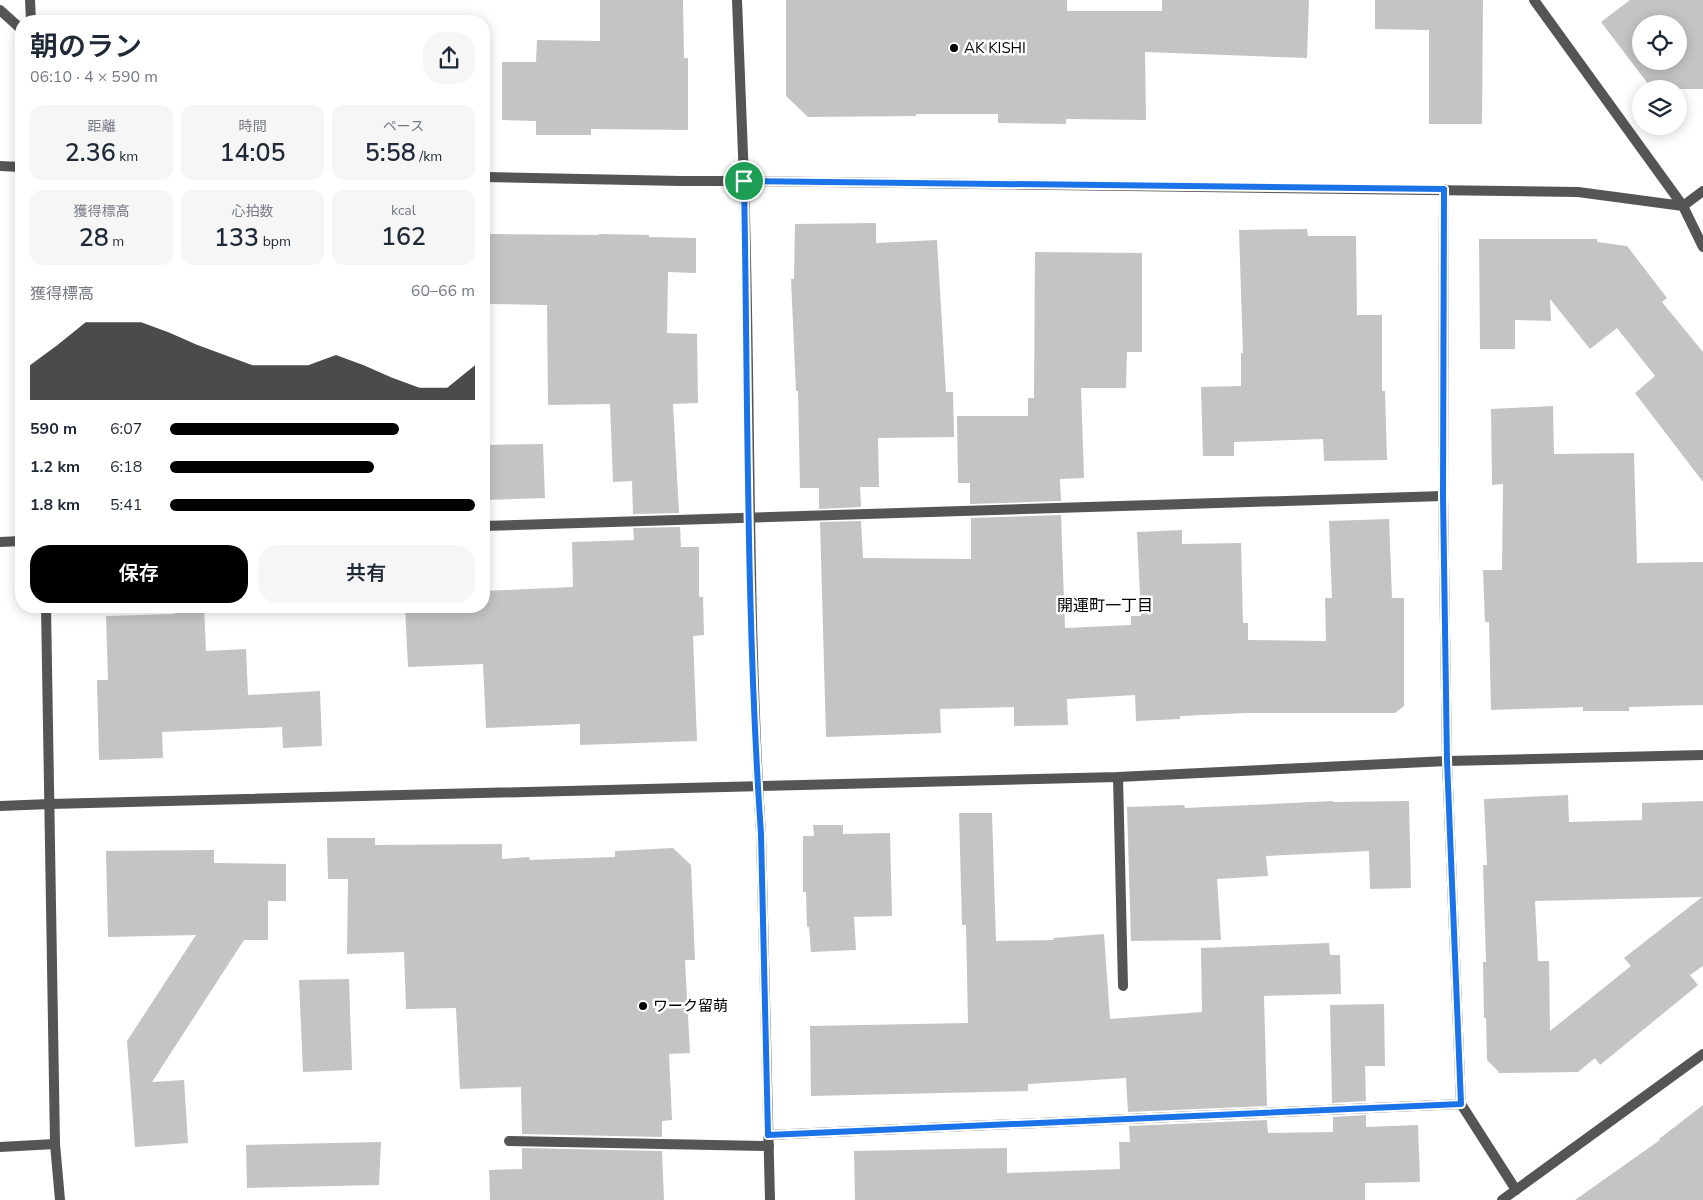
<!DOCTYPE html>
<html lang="ja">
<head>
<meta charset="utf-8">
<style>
	:root { --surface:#fff; --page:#f6f6f7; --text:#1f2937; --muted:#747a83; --accent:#000 }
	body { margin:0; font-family:"Nunito Sans","Noto Sans JP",sans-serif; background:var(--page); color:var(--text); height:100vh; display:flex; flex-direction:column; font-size:19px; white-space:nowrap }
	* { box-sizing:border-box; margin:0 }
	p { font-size:16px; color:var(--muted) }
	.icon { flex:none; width:28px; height:28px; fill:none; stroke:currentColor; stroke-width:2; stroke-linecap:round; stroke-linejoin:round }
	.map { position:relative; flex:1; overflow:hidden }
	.sheet { position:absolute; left:15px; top:15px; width:475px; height:598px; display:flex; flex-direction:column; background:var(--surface); border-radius:20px; box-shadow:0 2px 12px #0003 }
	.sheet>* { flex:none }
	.fabs { position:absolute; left:1632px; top:15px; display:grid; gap:10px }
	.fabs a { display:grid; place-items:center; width:55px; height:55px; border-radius:50%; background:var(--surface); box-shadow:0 2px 12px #0003; font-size:25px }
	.pin { position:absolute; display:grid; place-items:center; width:42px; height:42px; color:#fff; margin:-21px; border:2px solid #fff; border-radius:50%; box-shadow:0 1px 5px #0007 }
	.round { display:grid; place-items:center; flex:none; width:52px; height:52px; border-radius:20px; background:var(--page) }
	.headline { display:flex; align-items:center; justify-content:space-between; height:85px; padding:0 15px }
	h1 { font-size:28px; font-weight:600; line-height:38px }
	.metrics { display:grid; grid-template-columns:repeat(3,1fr); gap:8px; height:85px; padding:5px 15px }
	.metrics div { display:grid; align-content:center; border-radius:12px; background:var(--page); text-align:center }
	.metrics b { font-size:25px; font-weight:600 }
	.metrics small { font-size:14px; font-weight:400 }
	.metrics p { font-size:14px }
	.chart { height:140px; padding:10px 15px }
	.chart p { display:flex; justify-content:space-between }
	.chart svg { width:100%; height:90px; margin-top:5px; fill:var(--accent); opacity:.7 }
	.primary-button { display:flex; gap:10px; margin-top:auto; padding:10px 15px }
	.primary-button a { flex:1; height:58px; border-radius:20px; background:var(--accent); color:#fff; font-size:20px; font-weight:600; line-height:58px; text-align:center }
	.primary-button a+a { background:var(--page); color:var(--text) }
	ul { padding:0 15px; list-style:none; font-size:16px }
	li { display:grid; grid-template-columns:80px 60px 1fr; align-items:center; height:38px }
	li i { height:12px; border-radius:6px; background:var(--accent) }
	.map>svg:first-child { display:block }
</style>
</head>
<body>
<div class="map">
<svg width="1703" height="1200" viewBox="0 0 1703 1200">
	<rect width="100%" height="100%" fill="#fff"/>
	<g fill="#c4c4c4" fill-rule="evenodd">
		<path d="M 600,0 L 683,0 L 684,58 L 688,58 L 688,130 L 591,129 L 591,135 L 536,135 L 536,121 L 502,120 L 502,62 L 536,62 L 537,40 L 600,41 Z"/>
		<path d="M 786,0 L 1067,0 L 1067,11 L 1162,11 L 1162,0 L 1309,0 L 1307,58 L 1145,52 L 1146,120 L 1066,119 L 1066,124 L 998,123 L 998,114 L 916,114 L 916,116 L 808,117 L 786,96 Z"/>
		<path d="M 1375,0 L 1483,0 L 1482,124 L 1429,124 L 1429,30 L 1375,29 Z"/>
		<path d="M 1630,0 L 1703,0 L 1703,89 L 1652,89 L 1601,22 ZM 1641,24 L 1679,24 L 1679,61 L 1641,61 Z"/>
		<path d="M 876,223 L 876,243 L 937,240 L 946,392 L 953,392 L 954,437 L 878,438 L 879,487 L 860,487 L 861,507 L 819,509 L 819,488 L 800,488 L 798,391 L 796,391 L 791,279 L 794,279 L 795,224 Z"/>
		<path d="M 1307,229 L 1308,236 L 1356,236 L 1357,315 L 1382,315 L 1382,391 L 1385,391 L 1387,460 L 1324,461 L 1323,439 L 1234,442 L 1234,456 L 1203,456 L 1201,387 L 1241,386 L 1241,353 L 1243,353 L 1239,230 Z"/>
		<path d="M 489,234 L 599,235 L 599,234 L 649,235 L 649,237 L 696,238 L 696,273 L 668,272 L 667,333 L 697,334 L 698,403 L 673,404 L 679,513 L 633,514 L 632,481 L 613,482 L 610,404 L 548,405 L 547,305 L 489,304 Z"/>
		<path d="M 1479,239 L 1597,239 L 1597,242 L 1627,246 L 1667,298 L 1662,302 L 1703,352 L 1703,482 L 1635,393 L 1655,376 L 1617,328 L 1590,349 L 1550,299 L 1551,321 L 1515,320 L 1515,349 L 1480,349 Z"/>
		<path d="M 1035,252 L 1142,253 L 1142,352 L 1127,352 L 1126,388 L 1081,388 L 1084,478 L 1060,479 L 1061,501 L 970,504 L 970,483 L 958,483 L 957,416 L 1028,416 L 1028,398 L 1034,398 Z"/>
		<path d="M 1553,406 L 1554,454 L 1634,453 L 1637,563 L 1703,562 L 1703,705 L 1629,707 L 1629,711 L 1583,711 L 1583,707 L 1491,710 L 1489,622 L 1485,622 L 1483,570 L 1502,570 L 1503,484 L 1492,485 L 1491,409 Z"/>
		<path d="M 543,444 L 545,498 L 484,500 L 484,445 Z"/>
		<path d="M 1061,515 L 1065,628 L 1131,625 L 1131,616 L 1141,616 L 1137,532 L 1182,530 L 1182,544 L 1241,543 L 1243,623 L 1248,623 L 1248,640 L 1326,641 L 1325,598 L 1332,598 L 1329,521 L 1389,519 L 1392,598 L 1404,598 L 1404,706 L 1395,713 L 1247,713 L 1180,716 L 1180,719 L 1136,721 L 1135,695 L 1067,699 L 1068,725 L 1014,726 L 1014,707 L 940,709 L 941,733 L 826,737 L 820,522 L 861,521 L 863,558 L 971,559 L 971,518 Z"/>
		<path d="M 680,527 L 681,547 L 699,547 L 699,597 L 703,597 L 704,635 L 693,636 L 697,741 L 580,745 L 580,724 L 486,728 L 483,664 L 408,667 L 405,606 L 484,606 L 484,591 L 573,587 L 572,542 L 634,540 L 633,528 Z"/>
		<path d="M 175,606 L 204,606 L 206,651 L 246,649 L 248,695 L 320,691 L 322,746 L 283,748 L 282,727 L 162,732 L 163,758 L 99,760 L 97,680 L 108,680 L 106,616 L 175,614 Z"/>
		<path d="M 1568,795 L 1569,822 L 1642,820 L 1642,803 L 1703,801 L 1703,966 L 1690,975 L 1698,985 L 1600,1065 L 1595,1058 L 1578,1072 L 1497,1073 L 1499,1072 L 1487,1060 L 1486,1018 L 1484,1018 L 1483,962 L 1486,962 L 1483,865 L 1487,865 L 1484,799 ZM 1702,897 L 1624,958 L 1631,966 L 1550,1031 L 1549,961 L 1538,961 L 1535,901 Z"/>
		<path d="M 1333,801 L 1333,802 L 1409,801 L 1411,888 L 1370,889 L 1369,851 L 1266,856 L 1268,876 L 1217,879 L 1221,940 L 1131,941 L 1127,807 L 1184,805 L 1185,808 Z"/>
		<path d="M 959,813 L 992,813 L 996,941 L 1054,940 L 1053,938 L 1104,934 L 1110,1019 L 1202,1012 L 1201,948 L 1329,943 L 1330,955 L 1340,955 L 1341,994 L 1264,996 L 1267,1106 L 1128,1112 L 1126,1078 L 1028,1084 L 1028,1091 L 811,1096 L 810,1026 L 968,1023 L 966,925 L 962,925 Z"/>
		<path d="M 813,825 L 843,825 L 843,834 L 890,833 L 892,916 L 854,917 L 856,950 L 811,952 L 809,927 L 807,927 L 806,892 L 803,892 L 803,836 L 814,836 Z"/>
		<path d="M 327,838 L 375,838 L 375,845 L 502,844 L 502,859 L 529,857 L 530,860 L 615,857 L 615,851 L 673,848 L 691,865 L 695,960 L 685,960 L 690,1053 L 669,1054 L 672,1120 L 662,1121 L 662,1137 L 522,1134 L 521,1087 L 460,1089 L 456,1008 L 406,1009 L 404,952 L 347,954 L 348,879 L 328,879 Z"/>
		<path d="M 214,850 L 214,863 L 286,864 L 286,901 L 268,901 L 268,940 L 244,940 L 152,1082 L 184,1080 L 188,1143 L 135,1147 L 127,1041 L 196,935 L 108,937 L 106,851 Z"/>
		<path d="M 349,979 L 352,1070 L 303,1072 L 299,980 Z"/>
		<path d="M 1384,1004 L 1385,1066 L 1365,1066 L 1366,1101 L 1332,1103 L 1330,1005 Z"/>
		<path d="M 1703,1105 L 1703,1200 L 1575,1200 L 1660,1140 L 1659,1139 Z"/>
		<path d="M 1366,1115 L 1366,1127 L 1418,1125 L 1420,1182 L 1365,1183 L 1365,1200 L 855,1200 L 854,1151 L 1007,1148 L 1007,1173 L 1120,1169 L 1119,1142 L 1130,1142 L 1129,1126 L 1267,1120 L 1268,1133 L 1333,1132 L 1333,1117 Z"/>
		<path d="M 381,1142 L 379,1185 L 247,1188 L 246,1145 Z"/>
		<path d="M 522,1148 L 662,1151 L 664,1200 L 490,1200 L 489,1170 L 522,1169 Z"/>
	</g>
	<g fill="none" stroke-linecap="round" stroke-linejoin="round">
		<g stroke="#555" stroke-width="10">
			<path d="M 1118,777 L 1123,986"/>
			<path d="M 509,1141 L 769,1146"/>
		</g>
		<g stroke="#555" stroke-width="10">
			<path d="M 30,0 L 31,21"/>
			<path d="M 0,10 L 21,29"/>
			<path d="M 1683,206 L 1703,191"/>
			<path d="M 484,526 L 1443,496"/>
			<path d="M 0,542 L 21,541"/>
			<path d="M 46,606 L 55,1144 L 60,1200"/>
			<path d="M 0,806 L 50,804"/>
			<path d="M 768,1135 L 1461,1104"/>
			<path d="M 0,1147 L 55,1144"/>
		</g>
		<g stroke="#555" stroke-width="10">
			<path d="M 737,0 C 739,60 742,120 744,180 C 751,398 747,616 761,834 L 770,1200"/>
			<path d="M 1534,0 L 1683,206 L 1703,247"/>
			<path d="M 0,166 L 21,167"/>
			<path d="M 484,177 L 681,181 L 744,181 L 1578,192 L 1683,206"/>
			<path d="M 1444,189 L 1443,496 L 1447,761 L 1461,1104 L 1516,1190"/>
			<path d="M 50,804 L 1118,777 L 1447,761 L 1703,755"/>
			<path d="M 1502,1200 L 1703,1054"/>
		</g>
	</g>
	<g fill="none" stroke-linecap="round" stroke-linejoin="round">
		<defs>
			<path id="route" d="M 744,181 L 1444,189 L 1443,496 L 1447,760 L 1461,1104 L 768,1135 L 761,834 C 746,617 748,398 744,181 Z"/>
		</defs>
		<use href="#route" stroke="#fff" stroke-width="10"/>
		<use href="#route" stroke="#1a73e8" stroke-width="6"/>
	</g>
	<g fill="#000" stroke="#fff" stroke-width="2">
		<circle cx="954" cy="48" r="5"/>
		<circle cx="643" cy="1006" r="5"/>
	</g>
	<g text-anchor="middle" stroke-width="5" stroke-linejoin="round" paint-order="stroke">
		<g font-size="15" fill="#000" stroke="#fff" text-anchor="start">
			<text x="964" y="53">AK KISHI</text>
			<text x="653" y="1011">ワーク留萌</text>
		</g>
		<g font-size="16" fill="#000" stroke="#fff">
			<text x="1105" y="611">開運町一丁目</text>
		</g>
	</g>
</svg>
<div class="fabs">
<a><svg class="icon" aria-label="locate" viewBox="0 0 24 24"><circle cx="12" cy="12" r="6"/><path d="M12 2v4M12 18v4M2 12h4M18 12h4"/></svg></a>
<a><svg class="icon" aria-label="layers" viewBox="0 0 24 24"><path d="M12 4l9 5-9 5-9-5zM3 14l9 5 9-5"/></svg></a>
</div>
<div class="pin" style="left:744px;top:181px;background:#1e9e55"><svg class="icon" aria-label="arrive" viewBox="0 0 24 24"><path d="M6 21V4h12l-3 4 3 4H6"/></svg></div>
<section class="sheet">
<div class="headline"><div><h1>朝のラン</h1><p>06:10 · 4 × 590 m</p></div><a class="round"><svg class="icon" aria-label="share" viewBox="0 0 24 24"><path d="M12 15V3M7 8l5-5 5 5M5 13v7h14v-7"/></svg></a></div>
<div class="metrics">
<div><p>距離</p><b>2.36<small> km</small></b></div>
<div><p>時間</p><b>14:05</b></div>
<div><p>ペース</p><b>5:58<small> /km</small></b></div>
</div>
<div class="metrics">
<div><p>獲得標高</p><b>28<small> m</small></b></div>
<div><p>心拍数</p><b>133<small> bpm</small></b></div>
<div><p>kcal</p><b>162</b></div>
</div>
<div class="chart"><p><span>獲得標高</span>60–66 m</p>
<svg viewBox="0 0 160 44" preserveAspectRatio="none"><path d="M0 44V27L10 17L20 6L30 6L40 6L50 11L60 17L70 22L80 27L90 27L100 27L110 22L120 27L130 33L140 38L150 38L160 27V44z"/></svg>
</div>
<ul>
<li><b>590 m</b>6:07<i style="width:75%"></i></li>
<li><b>1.2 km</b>6:18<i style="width:67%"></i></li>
<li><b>1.8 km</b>5:41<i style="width:100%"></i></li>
</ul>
<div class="primary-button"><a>保存</a><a>共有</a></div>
</section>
</div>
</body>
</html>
